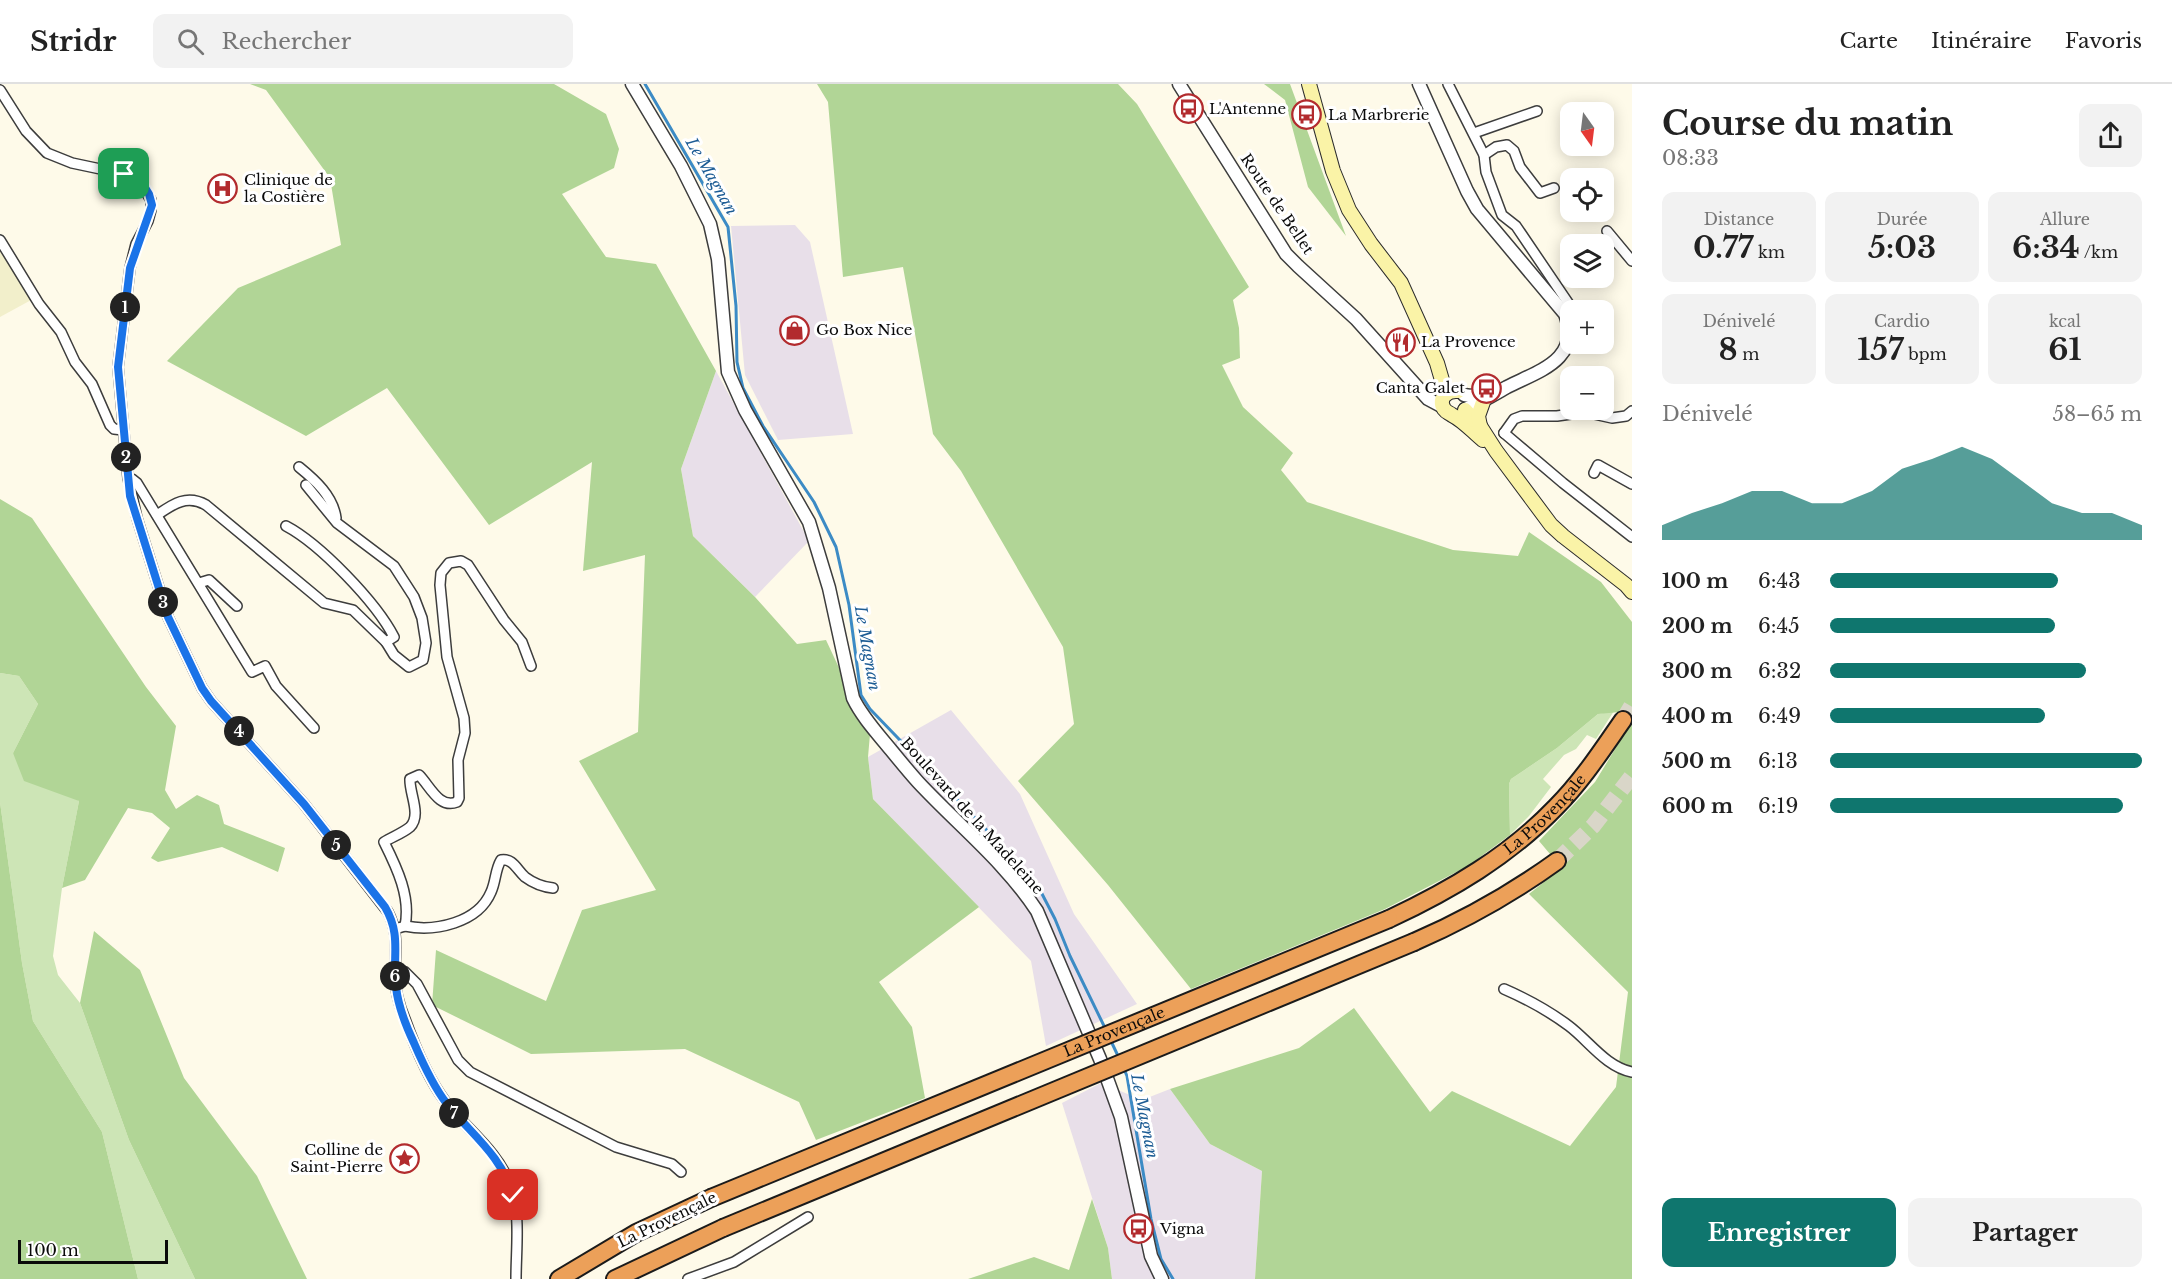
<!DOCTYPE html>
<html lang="fr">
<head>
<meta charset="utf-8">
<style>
	:root { --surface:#fff; --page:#f2f2f2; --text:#222; --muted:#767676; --line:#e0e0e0; --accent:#0f766e }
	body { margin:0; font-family:"Libre Baskerville",serif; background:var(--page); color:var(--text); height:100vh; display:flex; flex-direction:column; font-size:22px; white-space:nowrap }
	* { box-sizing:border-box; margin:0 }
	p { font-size:20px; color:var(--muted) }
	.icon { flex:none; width:33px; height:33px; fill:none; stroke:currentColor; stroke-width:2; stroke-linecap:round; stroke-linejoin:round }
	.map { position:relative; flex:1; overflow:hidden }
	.drawer { display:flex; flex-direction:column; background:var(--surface); width:540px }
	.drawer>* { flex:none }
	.needle { width:39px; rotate:166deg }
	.fabs { position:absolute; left:1560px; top:18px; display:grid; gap:12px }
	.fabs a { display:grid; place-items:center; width:54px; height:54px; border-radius:12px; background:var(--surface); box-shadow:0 3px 15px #0003; font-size:30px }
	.scale { position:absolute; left:18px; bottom:15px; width:150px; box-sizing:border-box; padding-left:6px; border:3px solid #0a0a0a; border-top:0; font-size:16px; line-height:21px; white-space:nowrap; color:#0a0a0a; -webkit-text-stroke:4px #fff; paint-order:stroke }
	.pin { position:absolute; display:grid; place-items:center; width:51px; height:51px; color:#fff; margin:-26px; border-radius:12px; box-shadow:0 3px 9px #0006 }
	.km { position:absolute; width:30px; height:30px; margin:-15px; border-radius:50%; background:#222; color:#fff; font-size:16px; line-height:30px; text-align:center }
	.round { display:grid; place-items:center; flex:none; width:63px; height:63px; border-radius:12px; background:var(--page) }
	.headline { display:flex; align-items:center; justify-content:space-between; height:102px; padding:0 30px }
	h1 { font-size:33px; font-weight:700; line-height:45px }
	.figures { display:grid; grid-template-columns:repeat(3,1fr); gap:9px; height:102px; padding:6px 30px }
	.figures div { display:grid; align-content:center; border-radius:12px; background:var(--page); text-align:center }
	.figures b { font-size:30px; font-weight:700 }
	.figures small { font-size:16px; font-weight:400 }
	.figures p { font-size:16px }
	.chart { height:168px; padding:12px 30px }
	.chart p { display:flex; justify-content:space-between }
	.chart svg { width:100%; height:108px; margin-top:6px; fill:var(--accent); opacity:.7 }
	.primary-button { display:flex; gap:12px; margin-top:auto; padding:12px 30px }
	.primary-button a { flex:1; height:69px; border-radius:12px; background:var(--accent); color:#fff; font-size:24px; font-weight:700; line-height:69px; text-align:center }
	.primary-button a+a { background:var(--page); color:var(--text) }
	ul { padding:0 30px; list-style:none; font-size:20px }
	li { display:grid; grid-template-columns:96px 72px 1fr; align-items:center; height:45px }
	li i { height:15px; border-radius:8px; background:var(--accent) }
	header { display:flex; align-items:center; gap:36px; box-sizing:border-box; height:84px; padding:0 30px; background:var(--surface); border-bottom:2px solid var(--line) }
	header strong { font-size:28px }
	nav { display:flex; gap:33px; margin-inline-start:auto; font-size:21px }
	.search { width:420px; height:54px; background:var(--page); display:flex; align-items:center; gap:15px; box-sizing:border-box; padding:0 21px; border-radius:12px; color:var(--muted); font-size:22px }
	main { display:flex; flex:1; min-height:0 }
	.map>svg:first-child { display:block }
</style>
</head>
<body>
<header>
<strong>Stridr</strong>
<div class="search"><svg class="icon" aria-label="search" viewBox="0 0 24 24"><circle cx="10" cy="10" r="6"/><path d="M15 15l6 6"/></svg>Rechercher</div>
<nav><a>Carte</a><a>Itinéraire</a><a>Favoris</a></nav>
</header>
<main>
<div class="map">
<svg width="1632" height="1195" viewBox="0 0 1632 1195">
	<rect width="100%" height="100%" fill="#fefae9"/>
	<g fill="#e8dfe9">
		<path d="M 795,141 L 810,158 L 853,350 L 778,356 L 745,291 L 731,142 Z"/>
		<path d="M 716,287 L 809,457 L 755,513 L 693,452 L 681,385 Z"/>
		<path d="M 951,626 L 1020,710 L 1074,830 L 1137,920 L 1046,962 L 1031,877 L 873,715 L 868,673 Z"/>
		<path d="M 1101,999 L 1142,1016 L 1170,1005 L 1210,1060 L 1262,1087 L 1255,1195 L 1112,1195 L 1108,1164 L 1062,1019 Z"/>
	</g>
	<path fill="#f2efcb" d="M 0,161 L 33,215 L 0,233 Z"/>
	<g fill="#cde5b6">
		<path d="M 0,589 L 19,592 L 38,620 L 13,669 L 79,717 L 62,804 L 53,872 L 58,891 L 80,919 L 129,1056 L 195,1195 L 138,1195 L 102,1048 L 33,937 L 22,879 L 0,718 Z"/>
		<path d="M 1614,627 L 1596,655 L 1587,651 L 1576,665 L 1564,671 L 1543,695 L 1551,703 L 1529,732 L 1510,751 L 1509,700 L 1511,695 L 1557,664 L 1598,630 Z"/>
	</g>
	<g fill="#b1d596">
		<path d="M 250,0 L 554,0 L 606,30 L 619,65 L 614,84 L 562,110 L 606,173 L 656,180 L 716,287 L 681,385 L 693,452 L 755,513 L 797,560 L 826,556 L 870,650 L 868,673 L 873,715 L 979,823 L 879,898 L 912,943 L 925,1014 L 816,1056 L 799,1018 L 685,965 L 531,970 L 432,921 L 436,866 L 546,917 L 582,826 L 656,806 L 579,677 L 638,648 L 645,471 L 583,487 L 592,378 L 489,441 L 387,304 L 306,352 L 167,277 L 238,204 L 341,161 L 330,94 L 266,6 Z"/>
		<path d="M 817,0 L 1118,0 L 1137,20 L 1249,203 L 1233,216 L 1239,244 L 1240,274 L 1222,281 L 1243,323 L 1293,369 L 1281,386 L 1307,418 L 1453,466 L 1518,472 L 1529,448 L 1601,498 L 1632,538 L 1632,1195 L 1255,1195 L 1262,1087 L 1210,1060 L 1170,1005 L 1299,964 L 1354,924 L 1430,1028 L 1452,1007 L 1570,1062 L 1616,1003 L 1628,908 L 1529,810 L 1564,782 L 1557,770 L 1550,770 L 1539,757 L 1595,698 L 1631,639 L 1628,632 L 1620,628 L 1598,630 L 1557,664 L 1511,695 L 1509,700 L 1510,751 L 1468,782 L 1385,825 L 1191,905 L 1108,801 L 1018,697 L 1074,640 L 1063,563 L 961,387 L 933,350 L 903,183 L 843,193 L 828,18 Z"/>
		<path d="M 1264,0 L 1290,0 L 1346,152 L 1308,103 L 1285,16 Z"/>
		<path d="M 0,415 L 32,434 L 146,603 L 176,642 L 165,706 L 176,725 L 197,711 L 219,721 L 224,740 L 285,764 L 278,788 L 222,763 L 158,778 L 151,774 L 170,744 L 152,729 L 128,724 L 85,796 L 62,804 L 79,717 L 24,697 L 13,669 L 38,620 L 19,592 L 0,589 Z"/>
		<path d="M 0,718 L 22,879 L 33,937 L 102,1048 L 138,1195 L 0,1195 Z"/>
		<path d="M 94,847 L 140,886 L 184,994 L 257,1092 L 307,1195 L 195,1195 L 129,1056 L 80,919 Z"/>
		<path d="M 1092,1115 L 1108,1164 L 1112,1195 L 968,1195 L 1034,1173 L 1069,1186 Z"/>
	</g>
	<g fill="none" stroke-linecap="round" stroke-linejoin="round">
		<g stroke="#3c8bc5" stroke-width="3">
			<path d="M 645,0 L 728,143 L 736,222 L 737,278 L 743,304 L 763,342 L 814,418 L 836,463 L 849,521 L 861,611 L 870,625 L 1026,787 L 1040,806 L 1055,835 L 1070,872 L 1106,946"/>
			<path d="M 1110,955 L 1119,974"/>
			<path d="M 1124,985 L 1127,992 L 1151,1135 L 1161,1175 L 1173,1195"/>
		</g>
		<g stroke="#d9d6c8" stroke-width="16" stroke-dasharray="16 8" stroke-linecap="butt">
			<path d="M 1623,636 L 1632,621"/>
			<path d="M 1557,777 L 1593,742 L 1632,692"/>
		</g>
		<defs>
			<g id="minor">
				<path d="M 1448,0 L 1484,71 L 1486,88 L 1502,131 L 1516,142 L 1573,226"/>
				<path d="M 0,6 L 26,47 L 47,69 L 72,79 L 124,90 L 141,100 L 151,116 L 151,126 L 148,137 L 136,160 L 130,184 L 118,283 L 128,394 L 137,434 L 168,533 L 202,604 L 211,617 L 304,720 L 388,828 C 399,849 395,868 395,891 C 395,906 399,921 405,935 C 415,963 427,993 445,1017 C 466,1045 497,1066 510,1100 C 521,1130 516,1163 516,1195"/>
				<path d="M 1474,49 L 1537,27"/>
				<path d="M 1484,71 L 1496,63 L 1507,61 L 1514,67 L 1520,83 L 1540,109 L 1554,104"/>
				<path d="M 1607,147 L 1632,177"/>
				<path d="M 0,156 L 39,220 L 61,248 L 75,278 L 92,300 L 110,341 L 114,345 L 123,346"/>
				<path d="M 1504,349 L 1563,399 L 1632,453"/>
				<path d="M 1504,349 L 1514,335 L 1522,332 L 1557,332 L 1585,328 L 1612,334 L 1626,332 L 1632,327"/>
				<path d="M 299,383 C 315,396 333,412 336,434"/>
				<path d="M 1594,389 L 1598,381 L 1632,400"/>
				<path d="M 128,394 L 132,395 L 137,399 L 252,588 L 265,582 L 276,602 L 314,644"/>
				<path d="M 306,401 L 337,439 L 394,482 L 414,513 L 422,534 L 426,559 L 423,576 L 409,583 L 394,571 L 386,558"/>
				<path d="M 157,431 C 173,420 187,410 206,421 L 324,519 L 353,526 L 386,558 L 394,553 C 376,518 320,460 286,442"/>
				<path d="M 199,499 L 209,496 L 237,522"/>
				<path d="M 405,842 C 435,848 478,839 491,808 C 496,797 495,786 501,776 C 513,774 517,786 525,793 C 533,799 543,803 553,804"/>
				<path d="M 395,845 L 405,842 C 411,813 397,784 384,758 C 392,753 403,749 410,743 C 422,731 409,709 410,695 L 419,691 C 430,702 439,725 457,718 L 459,714 L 458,676 L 465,649 L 464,634 L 447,573 L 440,501 L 441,489 L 449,479 L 461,477 L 468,481 L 504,536 L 522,558 L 531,582"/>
				<path d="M 395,886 L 405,888 L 417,900 L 458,976 L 470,988 L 616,1063 L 672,1080 L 681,1088"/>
				<path d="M 1504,905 C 1527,915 1549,927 1569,942 C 1589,957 1606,983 1632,988"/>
				<path d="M 688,1195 L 734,1178 L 808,1133"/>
			</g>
			<g id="tertiary">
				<path d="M 632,0 L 681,82 L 710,140 L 718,175 L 728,288 L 745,326 L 809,438 L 829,504 L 853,614 C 862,633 878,650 891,666 C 900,677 909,688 918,698 C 958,741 1004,777 1037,827 L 1100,975 L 1121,1033 L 1151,1172 L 1162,1195"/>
				<path d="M 1179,0 L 1286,170 L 1298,182 L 1356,235 L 1428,315 L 1443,323"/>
				<path d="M 1419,0 L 1467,107 L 1477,125 L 1565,230 C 1582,276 1538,287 1507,303 C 1493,311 1480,319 1465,325"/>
				<path d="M 1464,311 L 1471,312 L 1492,308"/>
			</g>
			<g id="secondary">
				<path d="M 1309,0 L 1333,87 L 1349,126 L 1371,160 L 1401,199 L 1437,279 L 1446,310"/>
				<path d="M 1458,307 C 1448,306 1437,314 1444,325 C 1447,329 1448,328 1452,331 C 1464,337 1473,348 1483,356"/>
				<path d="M 1465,326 L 1480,342 L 1496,367 L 1551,441 L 1563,452 L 1626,501 L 1632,508"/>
				<path d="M 1480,342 L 1478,332 L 1483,318"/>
			</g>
			<g id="motorway">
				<path id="s1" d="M 1389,835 C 1451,806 1509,772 1556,723 C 1582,697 1602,666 1623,636"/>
				<path d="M 1414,858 C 1467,835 1510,811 1557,777"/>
				<path d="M 559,1195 L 636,1149 L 711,1114"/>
				<path d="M 615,1195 L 723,1144"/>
			</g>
		</defs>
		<use href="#minor" stroke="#3d3d3d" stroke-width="12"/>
		<use href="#tertiary" stroke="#3d3d3d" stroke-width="15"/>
		<use href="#secondary" stroke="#2c2c2c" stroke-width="16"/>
		<use href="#motorway" stroke="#1b1b1b" stroke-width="20"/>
		<use href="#minor" stroke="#fff" stroke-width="9"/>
		<use href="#tertiary" stroke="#fff" stroke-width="12"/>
		<use href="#secondary" stroke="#faf3a7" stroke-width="14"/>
		<use href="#motorway" stroke="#eca059" stroke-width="16"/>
		<defs>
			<g id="motorway-bridge">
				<path id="s2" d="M 711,1114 L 1389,835"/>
				<path d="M 723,1144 L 1414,858"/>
			</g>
		</defs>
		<use href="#motorway-bridge" stroke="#1b1b1b" stroke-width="20" stroke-linecap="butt"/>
		<use href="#motorway-bridge" stroke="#eca059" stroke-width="16"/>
	</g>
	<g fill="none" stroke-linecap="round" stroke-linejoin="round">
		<defs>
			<path id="route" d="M 124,90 L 144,102 L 149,110 L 152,121 L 130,184 L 118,283 L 130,412 L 168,533 L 202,604 L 211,617 L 304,720 L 385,823 C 402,852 392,872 396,903 C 398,922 406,942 414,959 C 423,980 433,1002 447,1020 C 472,1051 501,1071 513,1111"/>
		</defs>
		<use href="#route" stroke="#fff" stroke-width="12"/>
		<use href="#route" stroke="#1a73e8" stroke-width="8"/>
	</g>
	<defs>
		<symbol id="bus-ring" viewBox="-11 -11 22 22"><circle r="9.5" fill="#fff" stroke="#b22b2e" stroke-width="1.5"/><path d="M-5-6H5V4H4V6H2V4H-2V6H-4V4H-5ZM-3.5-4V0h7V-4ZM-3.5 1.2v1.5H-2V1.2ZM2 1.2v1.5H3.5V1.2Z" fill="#b22b2e"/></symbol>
		<symbol id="hospital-ring" viewBox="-11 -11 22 22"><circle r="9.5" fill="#fff" stroke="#b22b2e" stroke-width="1.5"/><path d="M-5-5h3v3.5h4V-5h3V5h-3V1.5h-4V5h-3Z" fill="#b22b2e"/></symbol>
		<symbol id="shop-ring" viewBox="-11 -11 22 22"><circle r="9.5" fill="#fff" stroke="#b22b2e" stroke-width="1.5"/><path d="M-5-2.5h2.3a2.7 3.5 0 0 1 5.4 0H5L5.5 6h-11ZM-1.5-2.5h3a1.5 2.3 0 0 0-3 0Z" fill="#b22b2e"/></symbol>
		<symbol id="restaurant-ring" viewBox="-11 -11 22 22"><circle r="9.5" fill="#fff" stroke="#b22b2e" stroke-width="1.5"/><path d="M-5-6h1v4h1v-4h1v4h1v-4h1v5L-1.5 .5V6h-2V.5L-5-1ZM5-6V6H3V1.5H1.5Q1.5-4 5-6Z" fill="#b22b2e"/></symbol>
		<symbol id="sight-ring" viewBox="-11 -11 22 22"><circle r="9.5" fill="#fff" stroke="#b22b2e" stroke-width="1.5"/><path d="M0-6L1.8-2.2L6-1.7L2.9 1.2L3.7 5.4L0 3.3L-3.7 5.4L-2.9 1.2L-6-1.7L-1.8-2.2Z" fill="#b22b2e"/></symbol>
	</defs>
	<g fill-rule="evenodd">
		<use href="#bus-ring" x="1172" y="8" width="33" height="33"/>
		<use href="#bus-ring" x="1290" y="14" width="33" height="33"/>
		<use href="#hospital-ring" x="206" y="88" width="33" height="33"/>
		<use href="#shop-ring" x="778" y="230" width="33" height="33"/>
		<use href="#restaurant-ring" x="1384" y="242" width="33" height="33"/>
		<use href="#bus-ring" x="1470" y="288" width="33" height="33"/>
		<use href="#sight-ring" x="388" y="1058" width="33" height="33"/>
		<use href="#bus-ring" x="1122" y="1128" width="33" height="33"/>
	</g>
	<g text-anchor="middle" stroke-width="6" stroke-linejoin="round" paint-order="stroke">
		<g font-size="15" fill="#0a0a0a" stroke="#fff" text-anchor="start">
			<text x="1209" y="30">L'Antenne</text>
			<text x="1328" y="36">La Marbrerie</text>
			<text x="244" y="101">Clinique de<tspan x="244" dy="17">la Costière</tspan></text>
			<text x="816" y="251">Go Box Nice</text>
			<text x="1421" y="263">La Provence</text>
			<text x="1465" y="309" text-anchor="end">Canta Galet</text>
			<text x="383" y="1071" text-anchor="end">Colline de<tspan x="383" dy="17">Saint-Pierre</tspan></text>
			<text x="1160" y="1150">Vigna</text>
		</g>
		<g font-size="15" fill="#0a0a0a" stroke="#fff">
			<text transform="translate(1277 120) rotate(56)" y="5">Route de Bellet</text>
			<text dy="5" stroke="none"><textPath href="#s1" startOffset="189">La Provençale</textPath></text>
			<text transform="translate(972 732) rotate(48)" y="5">Boulevard de la Madeleine</text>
			<text dy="5" stroke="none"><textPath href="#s2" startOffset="436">La Provençale</textPath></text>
			<text transform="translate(667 1136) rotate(-26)" y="5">La Provençale</text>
		</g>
		<g font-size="16" font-style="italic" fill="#1c5c94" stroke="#fff">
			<text transform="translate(712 92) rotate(60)" y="6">Le Magnan</text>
			<text transform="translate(868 564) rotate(80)" y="6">Le Magnan</text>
			<text transform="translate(1145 1032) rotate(79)" y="6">Le Magnan</text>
		</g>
	</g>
</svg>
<div class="fabs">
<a><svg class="needle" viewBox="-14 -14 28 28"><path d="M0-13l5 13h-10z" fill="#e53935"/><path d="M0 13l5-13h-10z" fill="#767676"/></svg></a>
<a><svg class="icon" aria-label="locate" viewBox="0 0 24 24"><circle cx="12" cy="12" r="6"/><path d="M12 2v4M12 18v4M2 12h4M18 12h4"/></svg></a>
<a><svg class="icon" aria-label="layers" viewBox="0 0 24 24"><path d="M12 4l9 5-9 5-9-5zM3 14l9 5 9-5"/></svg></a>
<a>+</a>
<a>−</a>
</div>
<div class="scale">100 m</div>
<div class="pin" style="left:124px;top:90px;background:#1e9e55"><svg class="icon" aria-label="arrive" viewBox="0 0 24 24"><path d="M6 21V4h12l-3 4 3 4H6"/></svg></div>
<div class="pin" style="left:513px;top:1111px;background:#d93025"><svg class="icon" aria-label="check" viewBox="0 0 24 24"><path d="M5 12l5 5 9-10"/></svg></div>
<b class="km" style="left:125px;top:223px">1</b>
<b class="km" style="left:126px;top:373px">2</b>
<b class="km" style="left:163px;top:518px">3</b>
<b class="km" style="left:239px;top:647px">4</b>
<b class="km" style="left:336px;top:761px">5</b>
<b class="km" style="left:395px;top:892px">6</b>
<b class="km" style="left:454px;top:1029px">7</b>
</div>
<section class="drawer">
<div class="headline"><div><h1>Course du matin</h1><p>08:33</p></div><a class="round"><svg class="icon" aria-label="share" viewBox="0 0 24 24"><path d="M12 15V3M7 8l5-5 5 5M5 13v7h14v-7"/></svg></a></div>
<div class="figures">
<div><p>Distance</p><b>0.77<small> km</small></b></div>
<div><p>Durée</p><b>5:03</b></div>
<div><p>Allure</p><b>6:34<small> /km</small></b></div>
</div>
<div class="figures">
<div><p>Dénivelé</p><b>8<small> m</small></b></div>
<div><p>Cardio</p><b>157<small> bpm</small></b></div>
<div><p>kcal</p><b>61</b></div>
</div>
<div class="chart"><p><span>Dénivelé</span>58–65 m</p>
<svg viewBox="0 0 160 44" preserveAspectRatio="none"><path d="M0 44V38L10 33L20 29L30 24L40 24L50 29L60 29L70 24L80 15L90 11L100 6L110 11L120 20L130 29L140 33L150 33L160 38V44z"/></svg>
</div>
<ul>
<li><b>100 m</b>6:43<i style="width:73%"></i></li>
<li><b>200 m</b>6:45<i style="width:72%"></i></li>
<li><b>300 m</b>6:32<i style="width:82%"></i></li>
<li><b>400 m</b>6:49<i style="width:69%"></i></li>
<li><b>500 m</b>6:13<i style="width:100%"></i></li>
<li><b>600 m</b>6:19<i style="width:94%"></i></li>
</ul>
<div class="primary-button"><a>Enregistrer</a><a>Partager</a></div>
</section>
</main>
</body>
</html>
